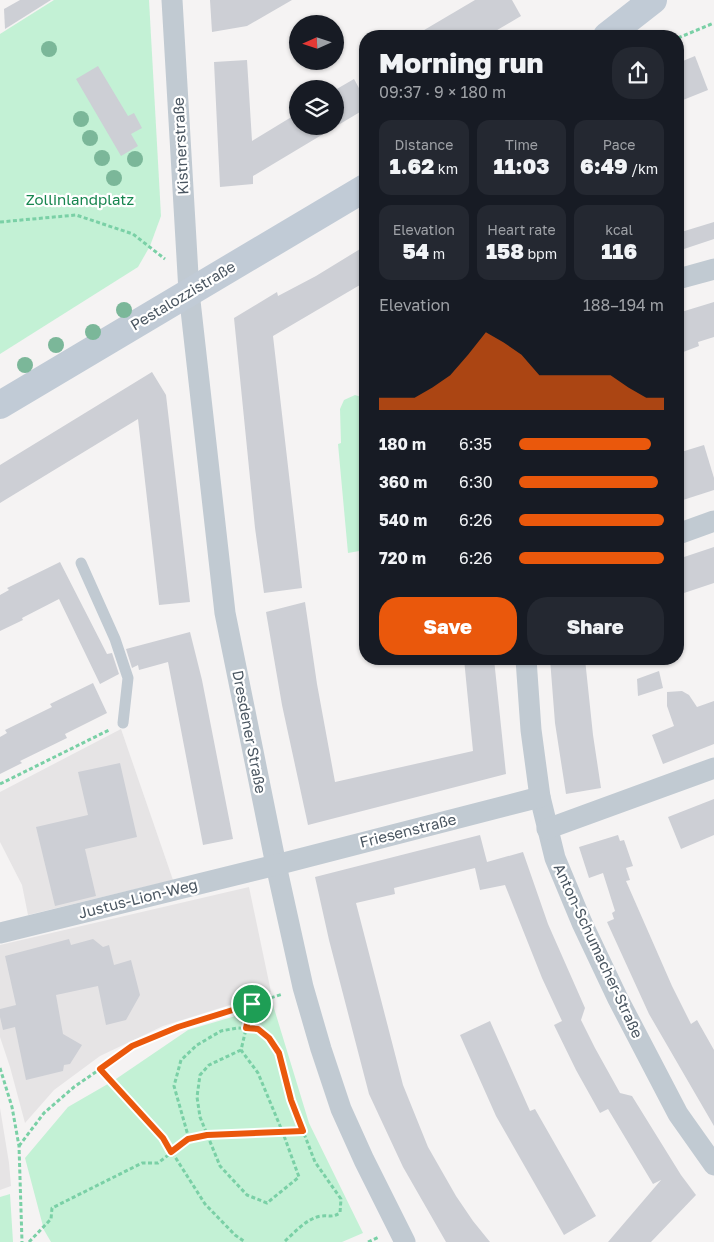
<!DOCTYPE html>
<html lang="en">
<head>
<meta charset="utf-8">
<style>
	:root { --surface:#171b24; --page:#242831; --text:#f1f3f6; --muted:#9ea1a6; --accent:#ea580c }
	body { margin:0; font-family:"Golos Text",sans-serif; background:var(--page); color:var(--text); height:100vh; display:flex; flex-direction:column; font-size:19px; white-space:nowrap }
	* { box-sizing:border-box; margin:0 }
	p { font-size:16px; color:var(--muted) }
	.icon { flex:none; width:28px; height:28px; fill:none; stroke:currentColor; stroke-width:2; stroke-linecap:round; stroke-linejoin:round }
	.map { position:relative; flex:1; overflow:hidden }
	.sheet { position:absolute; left:359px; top:30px; width:325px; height:635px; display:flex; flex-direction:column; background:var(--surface); border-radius:20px; box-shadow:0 1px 4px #0004 }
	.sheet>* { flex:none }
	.needle { width:32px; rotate:267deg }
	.buttons { position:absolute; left:289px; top:15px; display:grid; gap:10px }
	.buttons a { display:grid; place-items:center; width:55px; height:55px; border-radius:50%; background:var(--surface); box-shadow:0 1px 4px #0004; font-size:25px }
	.pin { position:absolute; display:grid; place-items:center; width:42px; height:42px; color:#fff; margin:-21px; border:2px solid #fff; border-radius:50%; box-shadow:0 1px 5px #0007 }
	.round { display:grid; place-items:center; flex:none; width:52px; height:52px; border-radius:20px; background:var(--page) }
	.summary { display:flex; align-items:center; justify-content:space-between; height:85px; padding:0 20px }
	h1 { font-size:28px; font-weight:800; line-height:38px }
	.metrics { display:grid; grid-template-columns:repeat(3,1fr); gap:8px; height:85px; padding:5px 20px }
	.metrics div { display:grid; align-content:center; border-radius:12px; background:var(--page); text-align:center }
	.metrics b { font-size:21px; font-weight:800 }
	.metrics small { font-size:14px; font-weight:400 }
	.metrics p { font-size:14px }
	.chart { height:140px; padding:10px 20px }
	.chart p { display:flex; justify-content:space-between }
	.chart svg { width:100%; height:90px; margin-top:5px; fill:var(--accent); opacity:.7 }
	.action { display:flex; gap:10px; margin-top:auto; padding:10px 20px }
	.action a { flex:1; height:58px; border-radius:20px; background:var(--accent); color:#fff; font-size:20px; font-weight:800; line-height:58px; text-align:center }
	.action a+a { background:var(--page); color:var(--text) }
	ul { padding:0 20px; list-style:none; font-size:16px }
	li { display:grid; grid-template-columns:80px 60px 1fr; align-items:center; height:38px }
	li i { height:12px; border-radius:6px; background:var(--accent) }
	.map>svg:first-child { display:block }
</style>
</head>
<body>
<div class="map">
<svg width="714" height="1242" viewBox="0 0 714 1242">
	<rect width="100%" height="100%" fill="#f5f3f3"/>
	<g fill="#e6e4e5">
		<path d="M 121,729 L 173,880 L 28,915 L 22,885 L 0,842 L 0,792 Z"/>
		<path d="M 249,887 L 271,992 L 163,1026 L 100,1056 L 54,1090 L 25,1123 L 10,1067 L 0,1037 L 0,945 Z"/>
		<path d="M 0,1108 L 9,1163 L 11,1186 L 0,1190 Z"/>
	</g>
	<g fill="#c3f1d5">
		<path d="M 54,0 L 149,0 L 161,216 L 150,246 L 138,267 L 0,354 L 0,34 Z"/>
		<path d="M 355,395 L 365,398 L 365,550 L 348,553 L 338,444 L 341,443 L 340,409 L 344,400 Z"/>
		<path d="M 273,1005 L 309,1123 L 363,1233 L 342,1242 L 51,1242 L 44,1230 L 25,1158 L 68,1107 L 113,1081 L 188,1030 Z"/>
		<path d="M 10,1194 L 13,1242 L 0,1242 L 0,1197 Z"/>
	</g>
	<g fill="#cdcfd5">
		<path d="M 20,0 L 51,0 L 5,29 L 4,9 Z"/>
		<path d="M 210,0 L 292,0 L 247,26 L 212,32 Z"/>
		<path d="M 475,0 L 512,0 L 521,16 L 487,36 L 414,36 Z"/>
		<path d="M 695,56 L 708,90 L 678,102 L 678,63 Z"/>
		<path d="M 247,60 L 252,141 L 298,113 L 298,126 L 335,126 L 335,90 L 354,79 L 365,99 L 365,109 L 253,176 L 253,184 L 220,187 L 214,62 Z"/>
		<path d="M 98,66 L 128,116 L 134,113 L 142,128 L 131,134 L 138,146 L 121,156 L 76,79 Z"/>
		<path d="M 714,222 L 714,239 L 678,251 L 678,233 Z"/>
		<path d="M 365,246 L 365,282 L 273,336 L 302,588 L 264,593 L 255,528 L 234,318 L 277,292 L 278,296 L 316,276 Z"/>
		<path d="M 714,302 L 714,337 L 698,342 L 699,346 L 678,354 L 678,313 Z"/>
		<path d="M 152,372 L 166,395 L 190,602 L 159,605 L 138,419 L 0,503 L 0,465 Z"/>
		<path d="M 704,445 L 714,478 L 714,490 L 683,500 L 678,482 L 678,453 Z"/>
		<path d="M 714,547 L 714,583 L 678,595 L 678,559 Z"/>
		<path d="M 60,562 L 107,654 L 112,653 L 119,674 L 100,684 L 59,599 L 22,618 L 23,620 L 0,631 L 0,595 L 9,590 L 7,588 Z"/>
		<path d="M 305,602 L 317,684 L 335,782 L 473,751 L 464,659 L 494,659 L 506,774 L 308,825 L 282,705 L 266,612 Z"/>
		<path d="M 190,632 L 202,680 L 233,839 L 203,845 L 168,662 L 139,670 L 138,665 L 132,668 L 126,649 Z"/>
		<path d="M 550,659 L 585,659 L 593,735 L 601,788 L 566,794 L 555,723 Z"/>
		<path d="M 659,671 L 663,688 L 638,696 L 637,679 Z"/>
		<path d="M 93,683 L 107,713 L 65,734 L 67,738 L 20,761 L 22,763 L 0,774 L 0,737 L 7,733 L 5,730 L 52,707 L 50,704 Z"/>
		<path d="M 682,691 L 689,695 L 697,707 L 714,701 L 714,744 L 663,764 L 652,735 L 674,726 L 667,706 L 667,692 Z"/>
		<path d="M 120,763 L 137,837 L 85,849 L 96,896 L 55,906 L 36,827 L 88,815 L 78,772 Z"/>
		<path d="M 714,799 L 714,835 L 681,849 L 668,817 Z"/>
		<path d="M 480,835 L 487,862 L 523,852 L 548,924 L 585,1008 L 581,1020 L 595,1048 L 620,1093 L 632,1096 L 681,1175 L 696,1195 L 651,1242 L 608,1242 L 661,1180 L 653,1184 L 608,1109 L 600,1113 L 576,1070 L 554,1025 L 562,1021 L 542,978 L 505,885 L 480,890 L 475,868 L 394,888 L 395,894 L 356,903 L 403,1085 L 428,1147 L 456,1196 L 473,1221 L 490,1242 L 446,1242 L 403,1167 L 369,1094 L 329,940 L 315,877 Z"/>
		<path d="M 618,835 L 620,841 L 624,840 L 633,866 L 626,868 L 630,880 L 626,881 L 672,986 L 691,1024 L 697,1020 L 714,1050 L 714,1126 L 649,1014 L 607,922 L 614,919 L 612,913 L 615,911 L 603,873 L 589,878 L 579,847 Z"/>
		<path d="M 69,939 L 71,945 L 93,939 L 103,947 L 109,945 L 114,965 L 131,960 L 140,995 L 126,1020 L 106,1025 L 98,986 L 56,995 L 63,1034 L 82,1045 L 70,1064 L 64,1065 L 63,1071 L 26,1080 L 15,1027 L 3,1030 L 0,1017 L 0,1009 L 16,1005 L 5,956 Z"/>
		<path d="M 490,1021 L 530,1111 L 535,1109 L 596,1216 L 564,1235 L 496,1116 L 460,1035 Z"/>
	</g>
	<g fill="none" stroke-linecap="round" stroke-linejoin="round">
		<g stroke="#7ad0a6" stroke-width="3" stroke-dasharray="4 2.5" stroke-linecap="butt">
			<path d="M 678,38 L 714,23"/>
			<path d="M 0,222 L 76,215 L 133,234 L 165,259"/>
			<path d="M 0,784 L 109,730"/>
			<path d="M 241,1050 L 209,1065 L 200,1075 L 197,1097 L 200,1117 L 220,1166 L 247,1195 L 267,1203 L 299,1177 L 283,1133 L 258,1073 L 241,1050 L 252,1004"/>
			<path d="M 0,1068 L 12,1107 L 19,1146 L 22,1242"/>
			<path d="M 100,1069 L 163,1138 L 205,1204 L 235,1235 L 245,1242"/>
			<path d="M 189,1139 L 174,1086 L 181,1060 L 197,1045 L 221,1031 L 237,1028 L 258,1029 L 269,1038 L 279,1053 L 291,1100 L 315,1162 L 341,1199 L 340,1213 C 331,1218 330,1215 321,1216 C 307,1218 294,1233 284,1242"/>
			<path d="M 19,1146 L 44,1113 L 74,1087 L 132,1047 L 177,1027 L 283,994"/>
			<path d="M 29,1242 L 51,1219 L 52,1208 L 142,1163 L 158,1163 L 189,1139 L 207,1135 L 303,1131"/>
			<path d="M 368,1242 L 379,1237"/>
		</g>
		<path stroke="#c1cad2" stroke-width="11" d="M 81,563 L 115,639 L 128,678 L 123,723"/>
		<g stroke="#c1cad2" stroke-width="21">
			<path d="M 172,0 L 189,292 L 225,613 L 276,865 L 303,987 L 321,1049 L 341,1109 L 364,1160 L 405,1242"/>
			<path d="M 678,279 L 714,269"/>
			<path d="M 678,534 L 714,521"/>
			<path d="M 526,659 L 531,730 L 540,797 L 555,858 L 582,923 L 618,999 L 678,1114 L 714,1165"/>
			<path d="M 547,829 L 714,768"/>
			<path d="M 0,933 L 276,865 L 540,797"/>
		</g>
		<g stroke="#c1cbd6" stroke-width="28">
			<path d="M 607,36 L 653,0"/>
			<path d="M 0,405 L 365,188"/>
		</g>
	</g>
	<g fill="#7bb799">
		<circle cx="49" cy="49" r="8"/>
		<circle cx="81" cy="119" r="8"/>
		<circle cx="90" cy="138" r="8"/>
		<circle cx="102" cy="158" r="8"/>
		<circle cx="135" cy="159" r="8"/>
		<circle cx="114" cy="178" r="8"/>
		<circle cx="124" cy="310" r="8"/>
		<circle cx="93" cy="332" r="8"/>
		<circle cx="56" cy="345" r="8"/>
		<circle cx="25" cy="365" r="8"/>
	</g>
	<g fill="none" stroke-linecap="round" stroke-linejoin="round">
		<defs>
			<path id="route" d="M 252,1004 L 246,1028 L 258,1029 L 269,1038 L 279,1053 L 291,1100 L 303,1131 L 207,1135 L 188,1139 L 171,1152 L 163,1138 L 100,1069 L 132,1046 L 178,1027 Z"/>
		</defs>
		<use href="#route" stroke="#fff" stroke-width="10"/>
		<use href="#route" stroke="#ea580c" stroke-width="6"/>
	</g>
	<g text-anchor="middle" stroke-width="4.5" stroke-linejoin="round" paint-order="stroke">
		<g font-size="15" fill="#4a5661" stroke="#fff">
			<text transform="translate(181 146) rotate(-93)" y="5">Kistnerstraße</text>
			<text transform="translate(183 296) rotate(-31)" y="5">Pestalozzistraße</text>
			<text transform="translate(249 732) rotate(79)" y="5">Dresdener Straße</text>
			<text transform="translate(408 831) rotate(-14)" y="5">Friesenstraße</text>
			<text transform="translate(138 899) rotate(-14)" y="5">Justus-Lion-Weg</text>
			<text transform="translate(598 951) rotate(65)" y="5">Anton-Schumacher-Straße</text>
		</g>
		<g font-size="15" fill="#17864f" stroke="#fff">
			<text x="80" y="205">Zollinlandplatz</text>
		</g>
	</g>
</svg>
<div class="buttons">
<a><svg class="needle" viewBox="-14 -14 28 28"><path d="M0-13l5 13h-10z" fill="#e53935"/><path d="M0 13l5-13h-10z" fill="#9ea1a6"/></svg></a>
<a><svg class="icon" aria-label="layers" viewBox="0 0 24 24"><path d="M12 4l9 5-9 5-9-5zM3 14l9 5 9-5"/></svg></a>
</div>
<div class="pin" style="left:252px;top:1004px;background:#1e9e55"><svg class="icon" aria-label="arrive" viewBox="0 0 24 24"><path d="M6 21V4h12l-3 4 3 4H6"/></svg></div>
<section class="sheet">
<div class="summary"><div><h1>Morning run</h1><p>09:37 · 9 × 180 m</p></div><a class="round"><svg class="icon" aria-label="share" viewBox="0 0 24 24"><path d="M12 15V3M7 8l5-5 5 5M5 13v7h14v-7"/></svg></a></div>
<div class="metrics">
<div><p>Distance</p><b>1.62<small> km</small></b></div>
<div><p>Time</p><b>11:03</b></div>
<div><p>Pace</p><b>6:49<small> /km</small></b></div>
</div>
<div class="metrics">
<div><p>Elevation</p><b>54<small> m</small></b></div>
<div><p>Heart rate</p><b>158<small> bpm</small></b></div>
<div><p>kcal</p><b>116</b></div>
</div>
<div class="chart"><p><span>Elevation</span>188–194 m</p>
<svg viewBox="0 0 160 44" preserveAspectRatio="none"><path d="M0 44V38L10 38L20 38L30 33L40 27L50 17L60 6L70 11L80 17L90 27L100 27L110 27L120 27L130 27L140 33L150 38L160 38V44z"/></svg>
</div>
<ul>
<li><b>180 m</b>6:35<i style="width:91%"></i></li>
<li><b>360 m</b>6:30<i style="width:96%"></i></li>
<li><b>540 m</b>6:26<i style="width:100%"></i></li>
<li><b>720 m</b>6:26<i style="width:100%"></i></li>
</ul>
<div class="action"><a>Save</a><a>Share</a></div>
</section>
</div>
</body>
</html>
